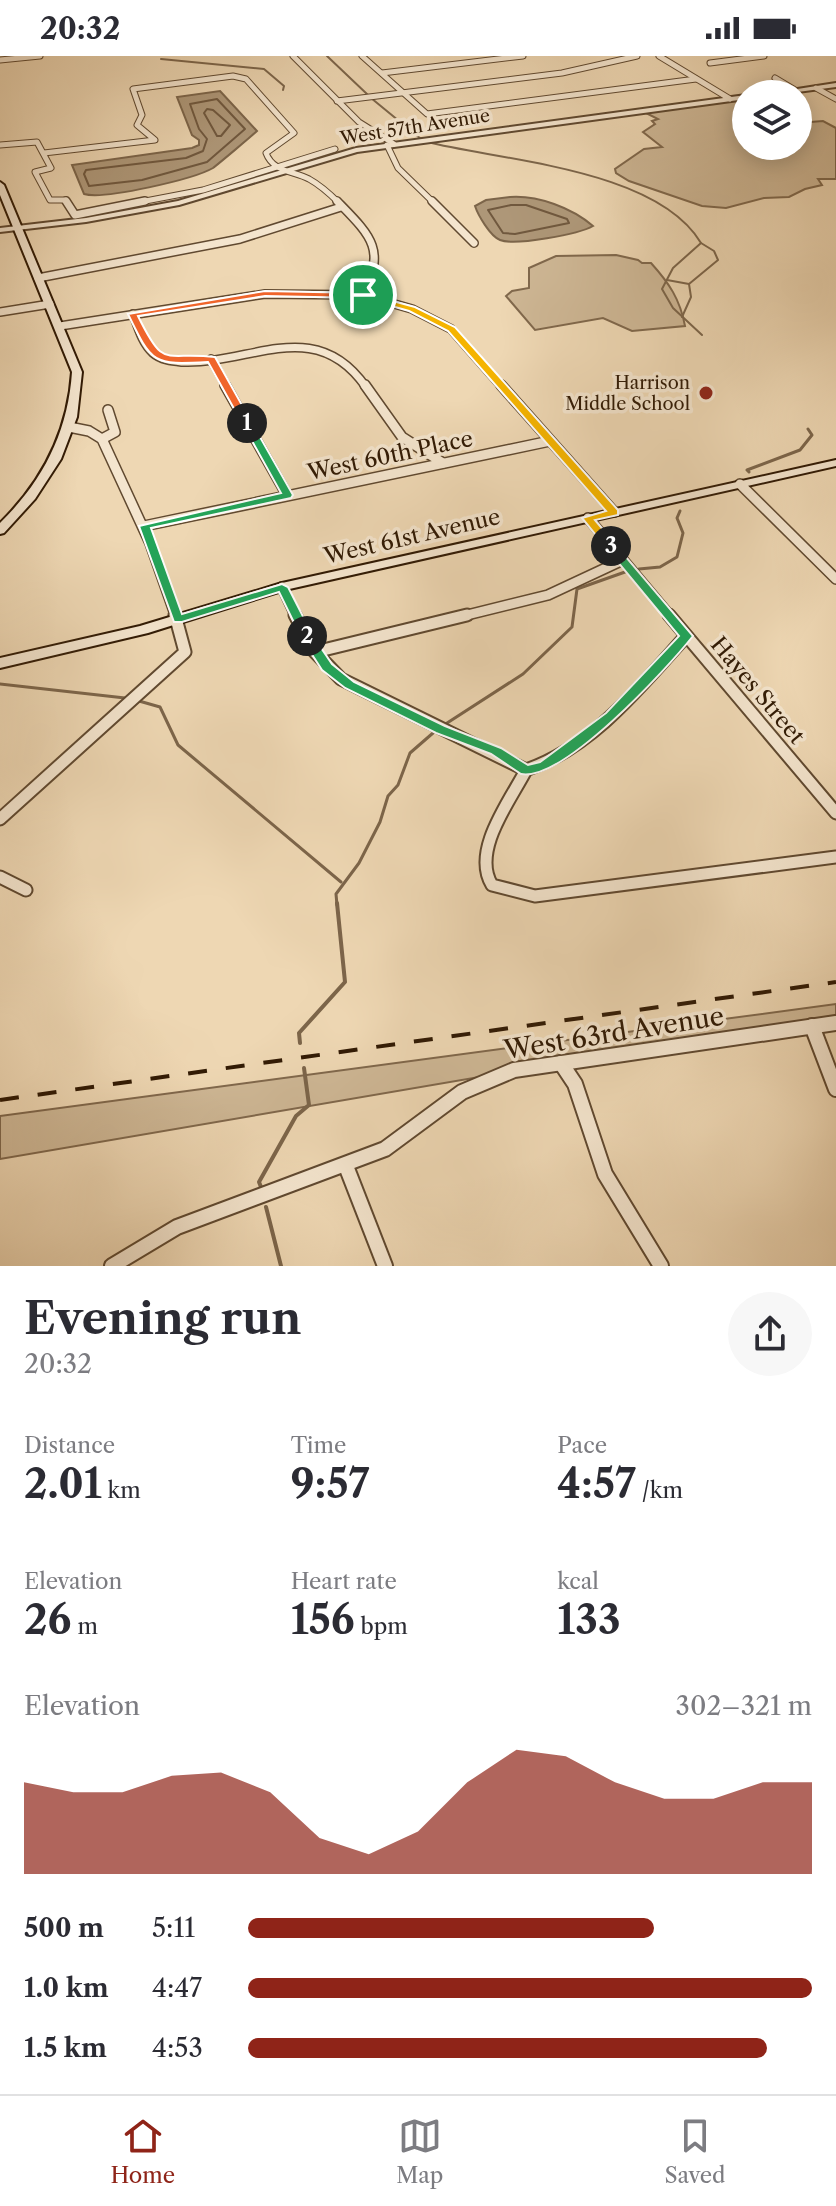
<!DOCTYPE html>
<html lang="en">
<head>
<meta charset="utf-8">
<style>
	:root { --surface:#fff; --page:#f7f7f7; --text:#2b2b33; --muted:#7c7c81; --line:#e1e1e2; --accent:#8f2418 }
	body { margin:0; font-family:"Libre Caslon Text",serif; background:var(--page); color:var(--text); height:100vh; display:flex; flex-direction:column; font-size:30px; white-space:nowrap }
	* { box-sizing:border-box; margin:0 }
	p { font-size:26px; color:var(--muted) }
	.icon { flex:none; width:44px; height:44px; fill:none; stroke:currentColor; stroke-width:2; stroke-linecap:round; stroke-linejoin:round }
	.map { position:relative; height:1210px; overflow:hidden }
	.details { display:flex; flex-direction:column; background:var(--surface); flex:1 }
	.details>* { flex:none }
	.tools { position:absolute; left:732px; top:24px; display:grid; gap:16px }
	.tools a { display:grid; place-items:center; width:80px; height:80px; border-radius:50%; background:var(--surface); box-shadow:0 4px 20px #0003; font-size:40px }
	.pin { position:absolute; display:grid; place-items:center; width:68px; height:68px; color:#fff; margin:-34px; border:4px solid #fff; border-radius:50%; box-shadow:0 2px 8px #0007 }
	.km { position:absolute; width:40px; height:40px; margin:-20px; border-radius:50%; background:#222; color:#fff; font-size:22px; line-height:40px; text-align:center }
	.round { display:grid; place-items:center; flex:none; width:84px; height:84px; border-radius:42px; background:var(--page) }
	.headline { display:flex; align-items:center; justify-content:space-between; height:136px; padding:0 24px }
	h1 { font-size:44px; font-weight:700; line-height:60px }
	.figures { display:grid; grid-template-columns:repeat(3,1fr); gap:12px; height:136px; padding:8px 24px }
	.figures div { display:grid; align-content:center }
	.figures b { font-size:40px; font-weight:700 }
	.figures small { font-size:22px; font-weight:400 }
	.figures p { font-size:22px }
	.chart { height:224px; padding:16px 24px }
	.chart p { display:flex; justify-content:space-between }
	.chart svg { width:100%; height:144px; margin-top:8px; fill:var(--accent); opacity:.7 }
	ul { padding:0 24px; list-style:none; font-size:26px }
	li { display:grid; grid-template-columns:128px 96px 1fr; align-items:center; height:60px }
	li i { height:20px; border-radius:10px; background:var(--accent) }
	.status { display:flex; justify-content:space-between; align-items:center; height:56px; padding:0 40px; background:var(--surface); direction:ltr }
	.status svg { height:22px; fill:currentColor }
	.tabs { display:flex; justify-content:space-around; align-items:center; height:112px; border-top:2px solid var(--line); background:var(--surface); font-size:22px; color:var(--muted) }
	.tabs a { display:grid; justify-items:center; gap:4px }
	.tabs .current { color:var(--accent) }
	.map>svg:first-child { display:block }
</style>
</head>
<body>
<div class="status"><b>20:32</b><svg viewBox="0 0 49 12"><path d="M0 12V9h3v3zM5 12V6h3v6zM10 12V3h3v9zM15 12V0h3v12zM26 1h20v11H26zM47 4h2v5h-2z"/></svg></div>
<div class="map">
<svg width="836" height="1210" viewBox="0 0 836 1210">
	<rect width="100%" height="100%" fill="#eed7b3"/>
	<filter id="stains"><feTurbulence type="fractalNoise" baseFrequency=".0025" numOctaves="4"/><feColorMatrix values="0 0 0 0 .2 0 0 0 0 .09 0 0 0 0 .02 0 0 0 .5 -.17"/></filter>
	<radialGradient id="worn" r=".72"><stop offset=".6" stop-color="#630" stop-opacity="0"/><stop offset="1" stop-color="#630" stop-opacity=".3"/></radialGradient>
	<g fill="#ceb795" stroke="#80684c" stroke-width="2">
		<path d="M 746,43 L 746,90 L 798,90 L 798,67 L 823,65 L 836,72 L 836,123 L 818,123 L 822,129 L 805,133 L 789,141 L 764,142 L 726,152 L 702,150 L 629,125 L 616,117 L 615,113 L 644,93 L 662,91 L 643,76 L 655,68 L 652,65 L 658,63 L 644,56 Z"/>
		<path d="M 616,199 L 638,204 L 642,207 L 651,207 C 669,227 680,243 685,270 L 632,275 L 603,262 L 535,274 L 506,240 L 512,235 L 529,232 L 529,212 L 556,200 Z"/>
		<path d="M 836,948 L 836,966 L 561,1007 L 0,1103 L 0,1060 Z"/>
	</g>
	<g fill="#ae9778" stroke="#7c654a" stroke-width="2">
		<path d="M 220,35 L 257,75 C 253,79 217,109 213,112 C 194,123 104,144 84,138 L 72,109 L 192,92 L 199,89 L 199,84 L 192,79 L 177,41 Z"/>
		<path d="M 510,141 C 538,139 572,152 593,170 C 579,178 515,190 500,184 C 490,180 478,159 475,150 L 486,144 Z"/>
	</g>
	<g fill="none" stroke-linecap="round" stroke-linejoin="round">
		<g stroke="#70583e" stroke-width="2">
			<path d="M 217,43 L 245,73 L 207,106 L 142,124 L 89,130 L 84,118 L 86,114 L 186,102 L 203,95 L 207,83 L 199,73 L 190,48 Z"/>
			<path d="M 207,53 L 213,54 L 230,69 L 221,80 L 217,80 L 204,57 Z"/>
			<path d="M 511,149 L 526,149 L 567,163 L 569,167 L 515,178 L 503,177 L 488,154 Z"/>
		</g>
		<g stroke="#7c654a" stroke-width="2">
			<path d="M 327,0 L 368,39"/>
			<path d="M 161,3 L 264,13 L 284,30 L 283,34"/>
			<path d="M 371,42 L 421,83"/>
			<path d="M 427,86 C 504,105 657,113 701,187 L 673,212 L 662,233 L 673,252 L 702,279"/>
			<path d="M 667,224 L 689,228"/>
			<path d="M 682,261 L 691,241 L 689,228 L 718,204 L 714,195 L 701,187"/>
		</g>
		<g stroke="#7c654a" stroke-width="3">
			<path d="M 749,416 L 747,414 L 800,394 L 812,379 L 808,373"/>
			<path d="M 639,513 L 660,511 L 677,501 L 683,477 L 677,462 L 680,455"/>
			<path d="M 0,628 L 125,642"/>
			<path d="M 139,645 L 160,651 L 178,689 L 341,826"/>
			<path d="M 444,669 L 523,618 L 572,571 L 577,533 L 625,516"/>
			<path d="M 337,849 L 336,838 L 359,807 L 380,766 L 388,740 L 398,729 L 410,697 L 433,677"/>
		</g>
		<g stroke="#7c654a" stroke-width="4">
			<path d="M 300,987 L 299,977 L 345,926 L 337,847"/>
			<path d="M 261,1131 L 259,1126 L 296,1060 L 309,1049 L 304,1012"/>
			<path d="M 266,1151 L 281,1210"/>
		</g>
		<defs>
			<g id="minor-far4">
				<path d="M 293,0 L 359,66 L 394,88"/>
				<path d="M 362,0 L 427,58 L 696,23"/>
				<path d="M 659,0 L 730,43"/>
				<path d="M 0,4 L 40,0"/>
				<path d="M 710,7 L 764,0"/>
				<path d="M 382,17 L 523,0"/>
				<path d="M 775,22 L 795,34"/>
				<path d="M 816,32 L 836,43"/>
				<path d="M 337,45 L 562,17 L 637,0"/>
				<path d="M 0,89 L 37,86 L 51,112 L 35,116 L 50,144 L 65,144 L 67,147"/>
				<path d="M 387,89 L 398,112 L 434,147"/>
				<path d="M 44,97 L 155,84 L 137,69 L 142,59 L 133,33 L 233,20 L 246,23 L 294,77 L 266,97 C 273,116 293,115 309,123 C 320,129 330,138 339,147"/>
				<path d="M 135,147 L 203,134 L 335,93"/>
			</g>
			<g id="minor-far3">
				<path d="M 66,145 L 75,159 L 145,145"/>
				<path d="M 337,145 C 370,179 387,193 363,239 L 412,253 L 451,273 L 502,331"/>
				<path d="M 432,145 L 474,187"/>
				<path d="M 38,222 L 240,183 L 341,151"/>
				<path d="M 0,256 L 50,248"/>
				<path d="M 133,258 C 138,271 142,287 153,297 C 161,304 172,305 182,306 C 251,309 315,258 366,331"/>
				<path d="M 60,270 L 265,238 L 363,239"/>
				<path d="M 211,303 L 227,331"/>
			</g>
			<g id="minor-far2">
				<path d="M 225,329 L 287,439"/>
				<path d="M 365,329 L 402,381 L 443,407"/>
				<path d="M 501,329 L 614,456"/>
				<path d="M 69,371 L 89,375 L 102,383 L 150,487 L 176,561"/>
				<path d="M 102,383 L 115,376 L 108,354"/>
				<path d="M 740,428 L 836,523"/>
				<path d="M 588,462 L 671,561"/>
				<path d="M 144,470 L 550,385"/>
				<path d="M 282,531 L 296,561"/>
				<path d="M 459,561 L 548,539 L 623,504"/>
			</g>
			<g id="minor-far1">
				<path d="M 295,559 L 314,595 L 341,623 L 526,714"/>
				<path d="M 669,559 L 836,757"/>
				<path d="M 686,580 C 640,631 593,691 526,714 C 510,745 471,795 492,829 L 535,840 L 836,801"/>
				<path d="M 315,596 L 467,559"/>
				<path d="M 0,763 L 185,596 L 175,559"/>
				<path d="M 0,821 L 26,834"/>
			</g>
			<g id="minor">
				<path d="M 812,970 L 836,1033"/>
				<path d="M 561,1007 L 575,1028 L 605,1118 L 661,1210"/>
				<path d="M 346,1110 L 385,1210"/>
				<path d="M 112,1210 L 177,1171 L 385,1093 L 462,1036 L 514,1014 L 836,967"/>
			</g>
			<g id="tertiary">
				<path d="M 836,27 L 836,31 L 782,38 L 765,38 Z"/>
				<path d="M 746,39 L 746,43 L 357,96 L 179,149 L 86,166 L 0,176 L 0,172 L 86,162 L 178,145 L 356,92 Z"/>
			</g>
			<g id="secondary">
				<path d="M 0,126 L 4,129 L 82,316 L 77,361 L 61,403 L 35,443 L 4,477 L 0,478 L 0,467 C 43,425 68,376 72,316 L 0,139 Z"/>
				<path d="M 836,404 L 836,410 L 285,534 L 148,577 L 0,612 L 0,602 L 140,570 L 282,527 Z"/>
			</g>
		</defs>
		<use href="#minor-far4" stroke="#604930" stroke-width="7"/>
		<use href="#minor-far3" stroke="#604930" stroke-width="10"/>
		<use href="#minor-far2" stroke="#604930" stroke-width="12"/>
		<use href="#minor-far1" stroke="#604930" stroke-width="15"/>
		<use href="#minor" stroke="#604930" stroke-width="18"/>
		<use href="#tertiary" stroke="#604930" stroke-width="4"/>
		<use href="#secondary" stroke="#311a04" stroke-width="4"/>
		<use href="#minor-far4" stroke="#f4e5ce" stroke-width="5"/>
		<use href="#minor-far3" stroke="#f4e5ce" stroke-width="7"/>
		<use href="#minor-far2" stroke="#f4e5ce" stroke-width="9"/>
		<use href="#minor-far1" stroke="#f4e5ce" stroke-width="11"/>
		<use href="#minor" stroke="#f4e5ce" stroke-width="14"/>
		<use href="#tertiary" fill="#f4e5ce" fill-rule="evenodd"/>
		<use href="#secondary" fill="#f4e5ce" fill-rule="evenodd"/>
		<path stroke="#311a04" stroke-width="4" stroke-dasharray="19 19" stroke-linecap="butt" d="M 0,1044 L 836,926"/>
	</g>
	<path fill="#f0652b" stroke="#fff" stroke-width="2" d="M 265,235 L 363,237 L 367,239 L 363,242 L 265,240 L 138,260 C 165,315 163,295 215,301 L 252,367 L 247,370 L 242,367 L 208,306 C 153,309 152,308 128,258 Z"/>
	<path fill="#22a559" stroke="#fff" stroke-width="2" d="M 247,364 L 252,367 L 293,439 L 291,442 L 151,472 L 182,558 L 282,528 L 288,531 L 313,580 L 311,583 L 302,583 L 279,536 L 182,566 L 174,566 L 139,470 L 281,437 L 242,367 Z"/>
	<path fill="#22a559" stroke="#fff" stroke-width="2" d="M 607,488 L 615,488 L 693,580 C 667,613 563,726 521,718 L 491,698 L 436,677 L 345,632 L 322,614 L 300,580 L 311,577 L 332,608 L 354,626 L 445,670 L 501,692 L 528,709 L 540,706 L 606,657 L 679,580 L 607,493 Z"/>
	<path fill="#f5b400" stroke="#fff" stroke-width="2" d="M 363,237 L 415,251 L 455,271 L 618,454 L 618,459 L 595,464 L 617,490 L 615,493 L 607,493 L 582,462 L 606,455 L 448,275 L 409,255 L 360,241 Z"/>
	<circle fill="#8f2418" stroke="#f4e5ce" stroke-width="3" cx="706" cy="337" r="8"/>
	<g text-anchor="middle" stroke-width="7" stroke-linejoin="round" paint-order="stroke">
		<g font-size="18" fill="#311a04" stroke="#f4e5ce">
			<text transform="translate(415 71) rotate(-9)" y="6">West 57th Avenue</text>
		</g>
		<g font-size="18" fill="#311a04" stroke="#f4e5ce" text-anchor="end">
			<text x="690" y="333">Harrison<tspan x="690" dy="21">Middle School</tspan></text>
		</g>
		<g font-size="22" fill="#311a04" stroke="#f4e5ce">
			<text transform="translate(390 399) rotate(-12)" y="8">West 60th Place</text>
			<text transform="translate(412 480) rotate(-13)" y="8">West 61st Avenue</text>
			<text transform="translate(758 634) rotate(50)" y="8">Hayes Street</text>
		</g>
		<g font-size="26" fill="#311a04" stroke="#f4e5ce">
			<text transform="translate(614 977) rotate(-9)" y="9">West 63rd Avenue</text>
		</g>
	</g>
	<rect width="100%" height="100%" filter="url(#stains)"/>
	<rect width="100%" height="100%" fill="url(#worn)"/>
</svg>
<div class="tools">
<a><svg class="icon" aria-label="layers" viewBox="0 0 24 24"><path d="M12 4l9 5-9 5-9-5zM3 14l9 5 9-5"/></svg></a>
</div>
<div class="pin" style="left:363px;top:239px;background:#1e9e55"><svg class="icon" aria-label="arrive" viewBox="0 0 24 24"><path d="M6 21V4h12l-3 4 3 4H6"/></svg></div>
<b class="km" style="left:247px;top:367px">1</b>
<b class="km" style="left:307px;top:580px">2</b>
<b class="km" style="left:611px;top:490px">3</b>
</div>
<section class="details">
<div class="headline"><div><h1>Evening run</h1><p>20:32</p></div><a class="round"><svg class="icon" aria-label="share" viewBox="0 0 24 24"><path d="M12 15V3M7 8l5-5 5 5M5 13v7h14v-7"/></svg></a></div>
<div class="figures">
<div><p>Distance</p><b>2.01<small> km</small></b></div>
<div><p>Time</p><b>9:57</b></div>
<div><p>Pace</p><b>4:57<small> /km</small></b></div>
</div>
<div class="figures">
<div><p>Elevation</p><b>26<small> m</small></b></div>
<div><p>Heart rate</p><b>156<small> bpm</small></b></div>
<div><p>kcal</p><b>133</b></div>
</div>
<div class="chart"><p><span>Elevation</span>302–321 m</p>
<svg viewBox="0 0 160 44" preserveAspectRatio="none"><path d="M0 44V16L10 19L20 19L30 14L40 13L50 19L60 33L70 38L80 31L90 16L100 6L110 8L120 16L130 21L140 21L150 16L160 16V44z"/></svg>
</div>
<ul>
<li><b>500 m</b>5:11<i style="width:72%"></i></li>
<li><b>1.0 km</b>4:47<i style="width:100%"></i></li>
<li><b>1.5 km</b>4:53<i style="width:92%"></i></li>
</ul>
</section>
<nav class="tabs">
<a class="current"><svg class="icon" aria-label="home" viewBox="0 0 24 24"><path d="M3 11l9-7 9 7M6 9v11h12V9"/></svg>Home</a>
<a><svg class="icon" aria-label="map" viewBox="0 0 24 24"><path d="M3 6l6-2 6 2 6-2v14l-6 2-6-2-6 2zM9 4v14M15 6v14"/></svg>Map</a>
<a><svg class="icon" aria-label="saved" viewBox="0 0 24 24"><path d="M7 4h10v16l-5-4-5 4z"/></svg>Saved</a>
</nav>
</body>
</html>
